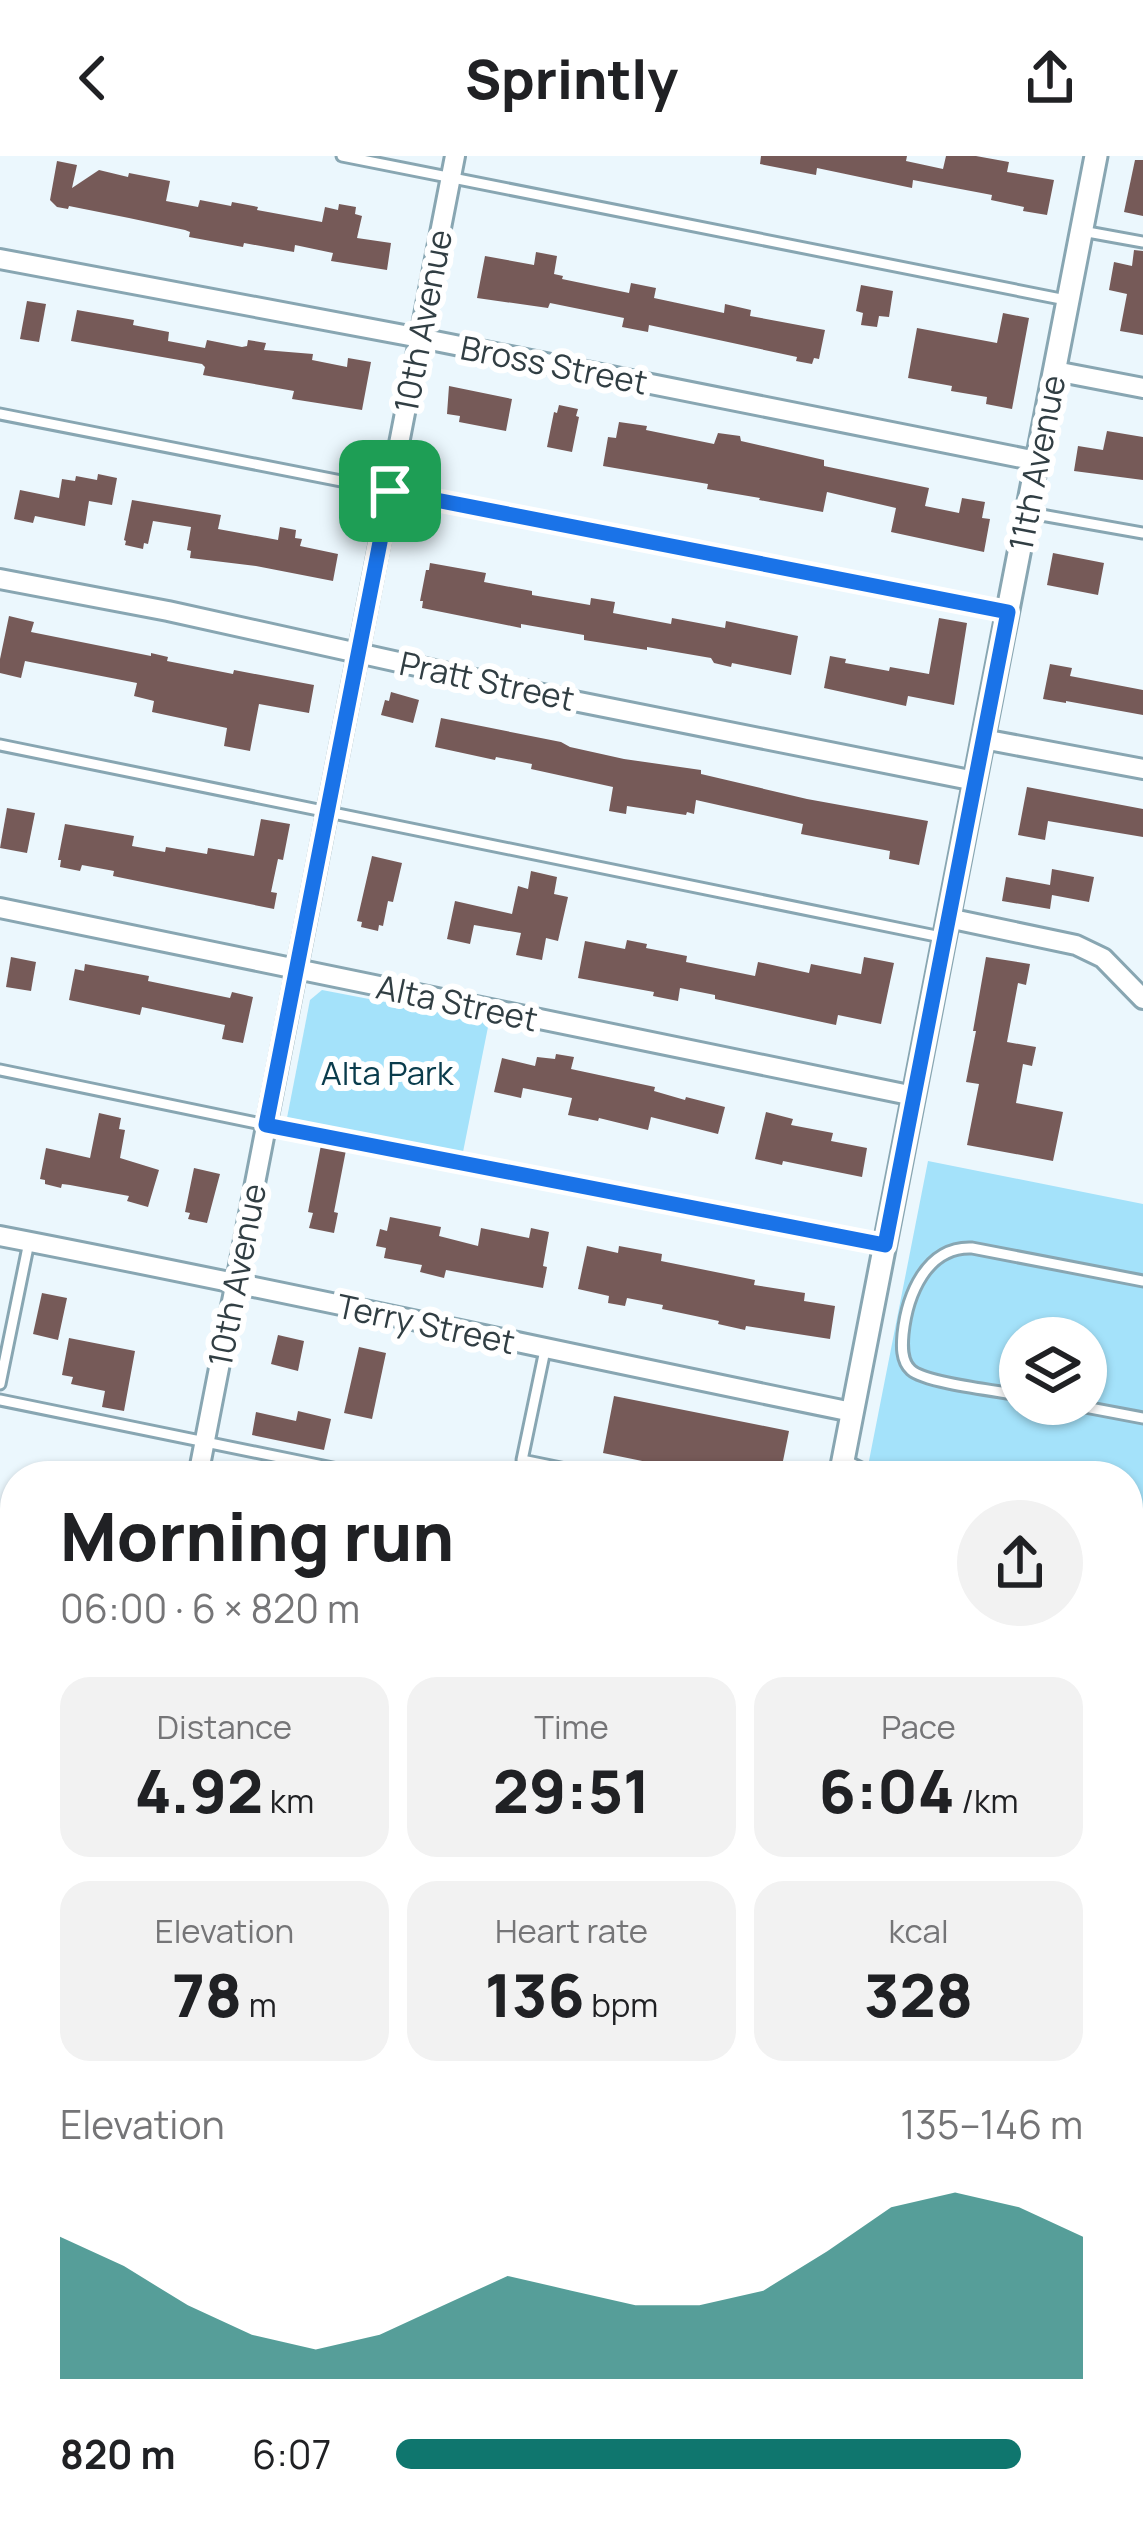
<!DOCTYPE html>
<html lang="en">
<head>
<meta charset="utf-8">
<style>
	:root { --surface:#fff; --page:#f2f2f2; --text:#202124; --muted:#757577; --accent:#0f766e }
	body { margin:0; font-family:Manrope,sans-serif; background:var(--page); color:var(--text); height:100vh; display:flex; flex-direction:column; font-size:45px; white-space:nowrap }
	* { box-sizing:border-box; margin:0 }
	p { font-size:39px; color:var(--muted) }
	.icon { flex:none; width:66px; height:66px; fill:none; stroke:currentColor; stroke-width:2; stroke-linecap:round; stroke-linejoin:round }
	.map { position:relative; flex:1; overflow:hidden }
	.side { position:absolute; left:0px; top:1305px; width:1143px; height:1065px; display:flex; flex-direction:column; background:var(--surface); border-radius:48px 48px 0 0; box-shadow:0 3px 9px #0004 }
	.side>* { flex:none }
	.fabs { position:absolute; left:999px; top:1161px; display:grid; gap:24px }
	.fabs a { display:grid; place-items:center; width:108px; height:108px; border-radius:50%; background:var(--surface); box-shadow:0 3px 9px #0004; font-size:60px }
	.pin { position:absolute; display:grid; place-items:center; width:102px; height:102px; color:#fff; margin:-51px; border-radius:24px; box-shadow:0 6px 18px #0006 }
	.round { display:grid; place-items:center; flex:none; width:126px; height:126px; border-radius:63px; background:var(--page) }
	.overview { display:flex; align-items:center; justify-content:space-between; height:204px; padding:0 60px }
	h1 { font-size:66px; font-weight:800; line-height:90px }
	.stats { display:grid; grid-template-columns:repeat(3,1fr); gap:18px; height:204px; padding:12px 60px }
	.stats div { display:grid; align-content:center; border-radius:30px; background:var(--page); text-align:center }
	.stats b { font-size:60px; font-weight:800 }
	.stats small { font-size:33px; font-weight:400 }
	.stats p { font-size:33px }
	.chart { height:336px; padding:24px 60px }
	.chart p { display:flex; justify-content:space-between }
	.chart svg { width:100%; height:216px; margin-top:12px; fill:var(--accent); opacity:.7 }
	ul { padding:0 60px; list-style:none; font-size:39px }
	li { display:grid; grid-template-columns:192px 144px 1fr; align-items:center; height:90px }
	li i { height:30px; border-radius:15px; background:var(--accent) }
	header { display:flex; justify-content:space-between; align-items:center; height:156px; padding:0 60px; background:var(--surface); font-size:54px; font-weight:800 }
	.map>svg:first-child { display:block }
</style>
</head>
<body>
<header><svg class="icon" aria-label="back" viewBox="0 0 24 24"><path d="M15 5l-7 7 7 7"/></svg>Sprintly<svg class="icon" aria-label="share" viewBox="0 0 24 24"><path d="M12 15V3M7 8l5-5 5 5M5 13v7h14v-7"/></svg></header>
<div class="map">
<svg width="1143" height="2369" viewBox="0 0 1143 2369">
	<rect width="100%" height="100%" fill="#ebf7fd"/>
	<g fill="#ceeefb">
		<path d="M 0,1425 L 15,1427 L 15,1710 L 0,1707 Z"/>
		<path d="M 0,1779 L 15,1782 L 15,1916 L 0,1913 Z"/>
		<path d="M 1128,2017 L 1143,2020 L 1143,2309 L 1128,2306 Z"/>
	</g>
	<g fill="#a4e2fa" fill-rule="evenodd">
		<path d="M 322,834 L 489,866 L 462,1001 L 286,967 L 310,844 Z"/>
		<path d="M 928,1005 L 1143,1048 L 1143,1937 L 1128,1934 L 1128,1320 L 866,1320 ZM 1020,1182 L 1086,1182 L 1086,1248 L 1020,1248 Z"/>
		<path d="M 15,2344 L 15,2355 L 615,2355 L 613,2369 L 10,2369 Z"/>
	</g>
	<g fill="#765a58">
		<path d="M 761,0 L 907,0 L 906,5 L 943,13 L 946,0 L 976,0 L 1009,6 L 1007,16 L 1054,24 L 1047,59 L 1023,55 L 1024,51 L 991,44 L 992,39 L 913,24 L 912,32 L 817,12 L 816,19 L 760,8 Z"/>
		<path d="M 1135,4 L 1143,4 L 1143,60 L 1124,56 Z"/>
		<path d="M 57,5 L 77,9 L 72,32 L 99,14 L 128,21 L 129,17 L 170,25 L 166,45 L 198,51 L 200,44 L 231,50 L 232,46 L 258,51 L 257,54 L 322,66 L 325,51 L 338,54 L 339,48 L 356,51 L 355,58 L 362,60 L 357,82 L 391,87 L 387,114 L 331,105 L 333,97 L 295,89 L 294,96 L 244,87 L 243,91 L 189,81 L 190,76 L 185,74 L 129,62 L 69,50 L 68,53 L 57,51 L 50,44 Z"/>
		<path d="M 1134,94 L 1143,95 L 1143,179 L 1120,175 L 1127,138 L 1109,134 L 1114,106 L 1132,110 Z"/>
		<path d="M 536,96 L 557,100 L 554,118 L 563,120 L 562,123 L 629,137 L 631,127 L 656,132 L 654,142 L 724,157 L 725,148 L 751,154 L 750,160 L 825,174 L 819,203 L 814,202 L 812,208 L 796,205 L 797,201 L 649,169 L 648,176 L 622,171 L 624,162 L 550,147 L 548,152 L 477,142 L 485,100 L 534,109 Z"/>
		<path d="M 861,129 L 893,135 L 889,161 L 879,160 L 877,171 L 861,169 L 863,157 L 856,155 Z"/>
		<path d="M 27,145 L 46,148 L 39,186 L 20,183 Z"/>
		<path d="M 77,154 L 134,164 L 133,169 L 169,176 L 168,185 L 205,192 L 207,184 L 242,191 L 247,190 L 248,184 L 266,187 L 264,194 L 313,198 L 312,204 L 347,211 L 348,202 L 371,206 L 362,254 L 292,243 L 294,235 L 203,219 L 205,211 L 202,208 L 71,185 Z"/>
		<path d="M 1003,157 L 1029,162 L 1012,253 L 986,248 L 987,241 L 951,235 L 952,230 L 908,222 L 917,172 L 997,187 Z"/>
		<path d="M 449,230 L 512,243 L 506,275 L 459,266 L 460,260 L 447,258 Z"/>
		<path d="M 559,249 L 578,253 L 576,260 L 579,261 L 572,296 L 547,291 L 554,256 L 557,257 Z"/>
		<path d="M 619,266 L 647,270 L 646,274 L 714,288 L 718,277 L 740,280 L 741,285 L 824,304 L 824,310 L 929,332 L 925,350 L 959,357 L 962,342 L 985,346 L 982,362 L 990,363 L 984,396 L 891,376 L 896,352 L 827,336 L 823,356 L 759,344 L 760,342 L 707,333 L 708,328 L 603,310 L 608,281 L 616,282 Z"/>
		<path d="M 1107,275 L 1143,281 L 1143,324 L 1074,315 L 1078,290 L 1103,294 Z"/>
		<path d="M 98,318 L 117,322 L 112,349 L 89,345 L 85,370 L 35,360 L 33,367 L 14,363 L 20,334 L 59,342 L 62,323 L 75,325 L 76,320 L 97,324 Z"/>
		<path d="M 132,344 L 221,359 L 218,373 L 278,384 L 280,371 L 296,374 L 295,382 L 302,383 L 300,390 L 338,398 L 333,425 L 256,410 L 190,402 L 191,395 L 187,394 L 191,371 L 153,365 L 148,388 L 144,387 L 143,393 L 125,389 L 126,385 L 124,384 Z"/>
		<path d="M 1053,397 L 1104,407 L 1098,439 L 1047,429 Z"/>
		<path d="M 430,407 L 486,417 L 484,426 L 532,435 L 532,439 L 590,449 L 591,442 L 615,446 L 613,457 L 671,468 L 672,462 L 725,472 L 726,465 L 798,480 L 791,519 L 732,507 L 731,511 L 714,507 L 711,502 L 647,491 L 647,494 L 584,484 L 584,479 L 521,468 L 521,472 L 422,452 L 423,445 L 420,445 L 426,414 L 429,414 Z"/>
		<path d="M 9,460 L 34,466 L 31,476 L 151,500 L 151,497 L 168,501 L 167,505 L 233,518 L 234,514 L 314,529 L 309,557 L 259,548 L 250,595 L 224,590 L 227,572 L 152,556 L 154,545 L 134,540 L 137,527 L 25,505 L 21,522 L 0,517 L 0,503 Z"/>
		<path d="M 939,462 L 967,467 L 954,549 L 908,540 L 906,550 L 824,532 L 830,500 L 846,503 L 845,507 L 889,515 L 890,511 L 929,518 Z"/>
		<path d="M 1050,508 L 1072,512 L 1070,520 L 1143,534 L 1143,559 L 1066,545 L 1066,547 L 1043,543 Z"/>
		<path d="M 391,536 L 419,544 L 413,567 L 381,559 L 385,544 L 389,545 Z"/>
		<path d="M 441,562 L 561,586 L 570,591 L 624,603 L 701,614 L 701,618 L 807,643 L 928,665 L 919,709 L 889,703 L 890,695 L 801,678 L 803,668 L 696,644 L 694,658 L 687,656 L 686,659 L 627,650 L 626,658 L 609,655 L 613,631 L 531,613 L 532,608 L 496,601 L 495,604 L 435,591 Z"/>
		<path d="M 1027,631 L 1143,653 L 1143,681 L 1048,665 L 1045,684 L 1018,679 Z"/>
		<path d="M 7,652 L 35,657 L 27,697 L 0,692 Z"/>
		<path d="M 261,663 L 290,668 L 283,704 L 278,703 L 271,736 L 277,737 L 274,753 L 113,720 L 114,715 L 82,709 L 80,715 L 60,711 L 61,704 L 58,704 L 65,668 L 134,680 L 132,690 L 165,696 L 166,691 L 207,698 L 208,692 L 254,700 Z"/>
		<path d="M 372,700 L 402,707 L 393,746 L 388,745 L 383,770 L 379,769 L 378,775 L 361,771 L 362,766 L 357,765 Z"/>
		<path d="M 1052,713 L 1094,721 L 1089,746 L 1052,739 L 1050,753 L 1002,745 L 1006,721 L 1050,729 Z"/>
		<path d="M 531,715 L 557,721 L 554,738 L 568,741 L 558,785 L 546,782 L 542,804 L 516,799 L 521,777 L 474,769 L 470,788 L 447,783 L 455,745 L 512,758 L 518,730 L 528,733 Z"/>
		<path d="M 627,784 L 647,788 L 646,792 L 687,800 L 686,806 L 755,820 L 758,806 L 809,817 L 811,808 L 861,818 L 864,801 L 894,807 L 881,868 L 838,859 L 836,869 L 715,843 L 715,839 L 680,832 L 678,845 L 653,840 L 654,836 L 578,822 L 585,785 L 625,793 Z"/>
		<path d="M 11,801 L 36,806 L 31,835 L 6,831 Z"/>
		<path d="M 986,801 L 1030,808 L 1026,829 L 1018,827 L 1007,886 L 1036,891 L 1032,910 L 1023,908 L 1016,947 L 1063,956 L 1053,1005 L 967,989 L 979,928 L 966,926 L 976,875 L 973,875 Z"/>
		<path d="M 85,808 L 149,820 L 148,825 L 230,842 L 232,836 L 253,841 L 243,887 L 222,883 L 225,869 L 142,851 L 140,859 L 69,844 L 75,813 L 84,815 Z"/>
		<path d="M 556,898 L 574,901 L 571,913 L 655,931 L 654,935 L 685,944 L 686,941 L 725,951 L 718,978 L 651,961 L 648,974 L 599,962 L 598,965 L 568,959 L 572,942 L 523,932 L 521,942 L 494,936 L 502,902 L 535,910 L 537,901 L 555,903 Z"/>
		<path d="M 766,956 L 793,963 L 791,969 L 833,977 L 831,985 L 867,992 L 862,1021 L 783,1005 L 782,1009 L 755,1003 Z"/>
		<path d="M 99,957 L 121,962 L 119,973 L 125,974 L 120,1002 L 159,1014 L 148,1051 L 127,1045 L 129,1040 L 70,1029 L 62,1028 L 61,1032 L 45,1028 L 45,1024 L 40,1023 L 46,992 L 90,1002 Z"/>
		<path d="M 321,989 L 346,994 L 334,1056 L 338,1057 L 334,1077 L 309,1072 L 313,1057 L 308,1056 Z"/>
		<path d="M 194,1012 L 220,1018 L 207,1067 L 188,1063 L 190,1057 L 185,1056 Z"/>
		<path d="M 390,1061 L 441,1071 L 439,1080 L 478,1090 L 481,1072 L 529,1082 L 531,1072 L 549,1076 L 543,1110 L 547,1111 L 543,1132 L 446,1114 L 444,1122 L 420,1116 L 422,1109 L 384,1102 L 386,1092 L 376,1090 L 380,1073 L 387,1075 Z"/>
		<path d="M 587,1090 L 618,1097 L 619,1090 L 662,1098 L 661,1105 L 755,1124 L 754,1129 L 805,1137 L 804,1145 L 835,1150 L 830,1183 L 746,1170 L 745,1174 L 718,1168 L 719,1165 L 662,1153 L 663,1149 L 627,1142 L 625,1150 L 608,1147 L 609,1140 L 578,1133 Z"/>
		<path d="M 42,1137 L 67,1142 L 58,1184 L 33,1178 Z"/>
		<path d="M 278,1179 L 304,1185 L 298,1215 L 271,1208 Z"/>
		<path d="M 69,1182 L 135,1195 L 124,1255 L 102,1251 L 105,1235 L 71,1228 L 73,1221 L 62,1219 Z"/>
		<path d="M 359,1191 L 386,1197 L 372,1263 L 344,1257 Z"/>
		<path d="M 614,1240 L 789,1275 L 780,1320 L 705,1320 L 706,1318 L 603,1297 Z"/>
		<path d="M 298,1255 L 331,1263 L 324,1294 L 252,1279 L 256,1256 L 296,1265 Z"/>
	</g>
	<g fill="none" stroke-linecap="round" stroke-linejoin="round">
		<defs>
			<g id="service">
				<path d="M 342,0 L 1066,144"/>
				<path d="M 1082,75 L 1143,86"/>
				<path d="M 0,258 L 1008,456"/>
				<path d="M 1030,357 L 1143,377"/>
				<path d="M 0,589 L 941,781"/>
				<path d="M 0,914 L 266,969 L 885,1089"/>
				<path d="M 545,1194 L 522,1304 L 600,1320"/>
				<path d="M 0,1228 L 29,1086"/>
				<path d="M 1020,1239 C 998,1235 925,1227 911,1214 C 901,1205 902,1189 903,1178 C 907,1140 926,1090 972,1092 L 1143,1125"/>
				<path d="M 0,1244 L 372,1320"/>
				<path d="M 1069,1248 L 1143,1262"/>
				<path d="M 843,1303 L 877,1320"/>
				<path d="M 1128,1413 L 1143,1416"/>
				<path d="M 1128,1519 L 1143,1522"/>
				<path d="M 0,1570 L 15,1573"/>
				<path d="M 1128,1729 L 1143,1732"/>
				<path d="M 1128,1855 L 1143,1857"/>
				<path d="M 0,1916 L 15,1918"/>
				<path d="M 851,2369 L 853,2355"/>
				<path d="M 1070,2369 L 1073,2355"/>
			</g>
			<g id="minor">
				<path d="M 0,103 L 420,182 L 1037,305"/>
				<path d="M 1055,215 L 1143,232"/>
				<path d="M 0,423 L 168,455 L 574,545 L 975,625"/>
				<path d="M 983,583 L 1143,613"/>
				<path d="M 0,752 L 914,940"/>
				<path d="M 948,762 L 1076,789 L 1103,802 L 1143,843"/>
				<path d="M 0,1080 C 285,1135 568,1198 852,1256"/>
				<path d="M 198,1320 L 455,0"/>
				<path d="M 0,1408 L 15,1411"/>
				<path d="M 0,2073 L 15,2076"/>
				<path d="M 0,2319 L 15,2239"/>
				<path d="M 1128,2328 L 1143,2331"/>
			</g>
			<g id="tertiary">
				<path d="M 840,1320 L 1096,0"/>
				<path d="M 633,2369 L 635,2355"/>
			</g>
			<g id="trunk">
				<path d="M 0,1755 L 15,1758"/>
				<path d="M 1128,1984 L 1143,1987"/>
			</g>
		</defs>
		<use href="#service" stroke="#88a6b2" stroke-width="15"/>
		<use href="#minor" stroke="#88a6b2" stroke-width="24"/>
		<use href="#tertiary" stroke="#88a6b2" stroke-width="27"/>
		<use href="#trunk" stroke="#88a6b2" stroke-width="36"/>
		<use href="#service" stroke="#fff" stroke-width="9"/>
		<use href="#minor" stroke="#fff" stroke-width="18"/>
		<use href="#tertiary" stroke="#fff" stroke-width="21"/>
		<use href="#trunk" stroke="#fff" stroke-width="30"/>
	</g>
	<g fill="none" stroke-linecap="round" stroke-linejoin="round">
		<defs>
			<path id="route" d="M 390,335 L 1008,456 L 885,1089 L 266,969 Z"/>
		</defs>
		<use href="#route" stroke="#fff" stroke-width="24"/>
		<use href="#route" stroke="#1a73e8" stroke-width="15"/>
	</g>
	<g text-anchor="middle" stroke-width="12" stroke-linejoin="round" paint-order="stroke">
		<g font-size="33" fill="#313e43" stroke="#fff">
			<text transform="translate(423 165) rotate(-79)" y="12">10th Avenue</text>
			<text transform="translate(554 209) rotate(11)" y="12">Bross Street</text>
			<text transform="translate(1037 307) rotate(-79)" y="12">11th Avenue</text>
			<text transform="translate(487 525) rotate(12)" y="12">Pratt Street</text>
			<text transform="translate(457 847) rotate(12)" y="12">Alta Street</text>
			<text transform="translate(237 1119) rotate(-79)" y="12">10th Avenue</text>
			<text transform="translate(426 1168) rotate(12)" y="12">Terry Street</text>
		</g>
		<g font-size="33" fill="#0a3c4c" stroke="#fff">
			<text x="387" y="929">Alta Park</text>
		</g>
	</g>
</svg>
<div class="fabs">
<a><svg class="icon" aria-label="layers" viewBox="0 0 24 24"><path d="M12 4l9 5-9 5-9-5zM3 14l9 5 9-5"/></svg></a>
</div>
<div class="pin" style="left:390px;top:335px;background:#1e9e55"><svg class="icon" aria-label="arrive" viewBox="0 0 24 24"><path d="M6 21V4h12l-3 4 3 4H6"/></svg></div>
<section class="side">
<div class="overview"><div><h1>Morning run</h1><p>06:00 · 6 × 820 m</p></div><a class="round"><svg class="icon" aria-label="share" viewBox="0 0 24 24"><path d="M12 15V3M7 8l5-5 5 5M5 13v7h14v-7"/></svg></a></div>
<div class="stats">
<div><p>Distance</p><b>4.92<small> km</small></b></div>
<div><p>Time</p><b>29:51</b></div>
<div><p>Pace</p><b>6:04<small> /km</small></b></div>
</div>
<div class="stats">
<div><p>Elevation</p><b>78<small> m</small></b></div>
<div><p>Heart rate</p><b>136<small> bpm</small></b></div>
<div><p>kcal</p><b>328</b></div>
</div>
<div class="chart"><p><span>Elevation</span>135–146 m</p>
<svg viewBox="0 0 160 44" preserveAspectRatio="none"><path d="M0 44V15L10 21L20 29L30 35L40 38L50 35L60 29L70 23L80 26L90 29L100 29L110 26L120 18L130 9L140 6L150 9L160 15V44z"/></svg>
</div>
<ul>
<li><b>820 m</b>6:07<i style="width:91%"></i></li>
</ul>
</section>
</div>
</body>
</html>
